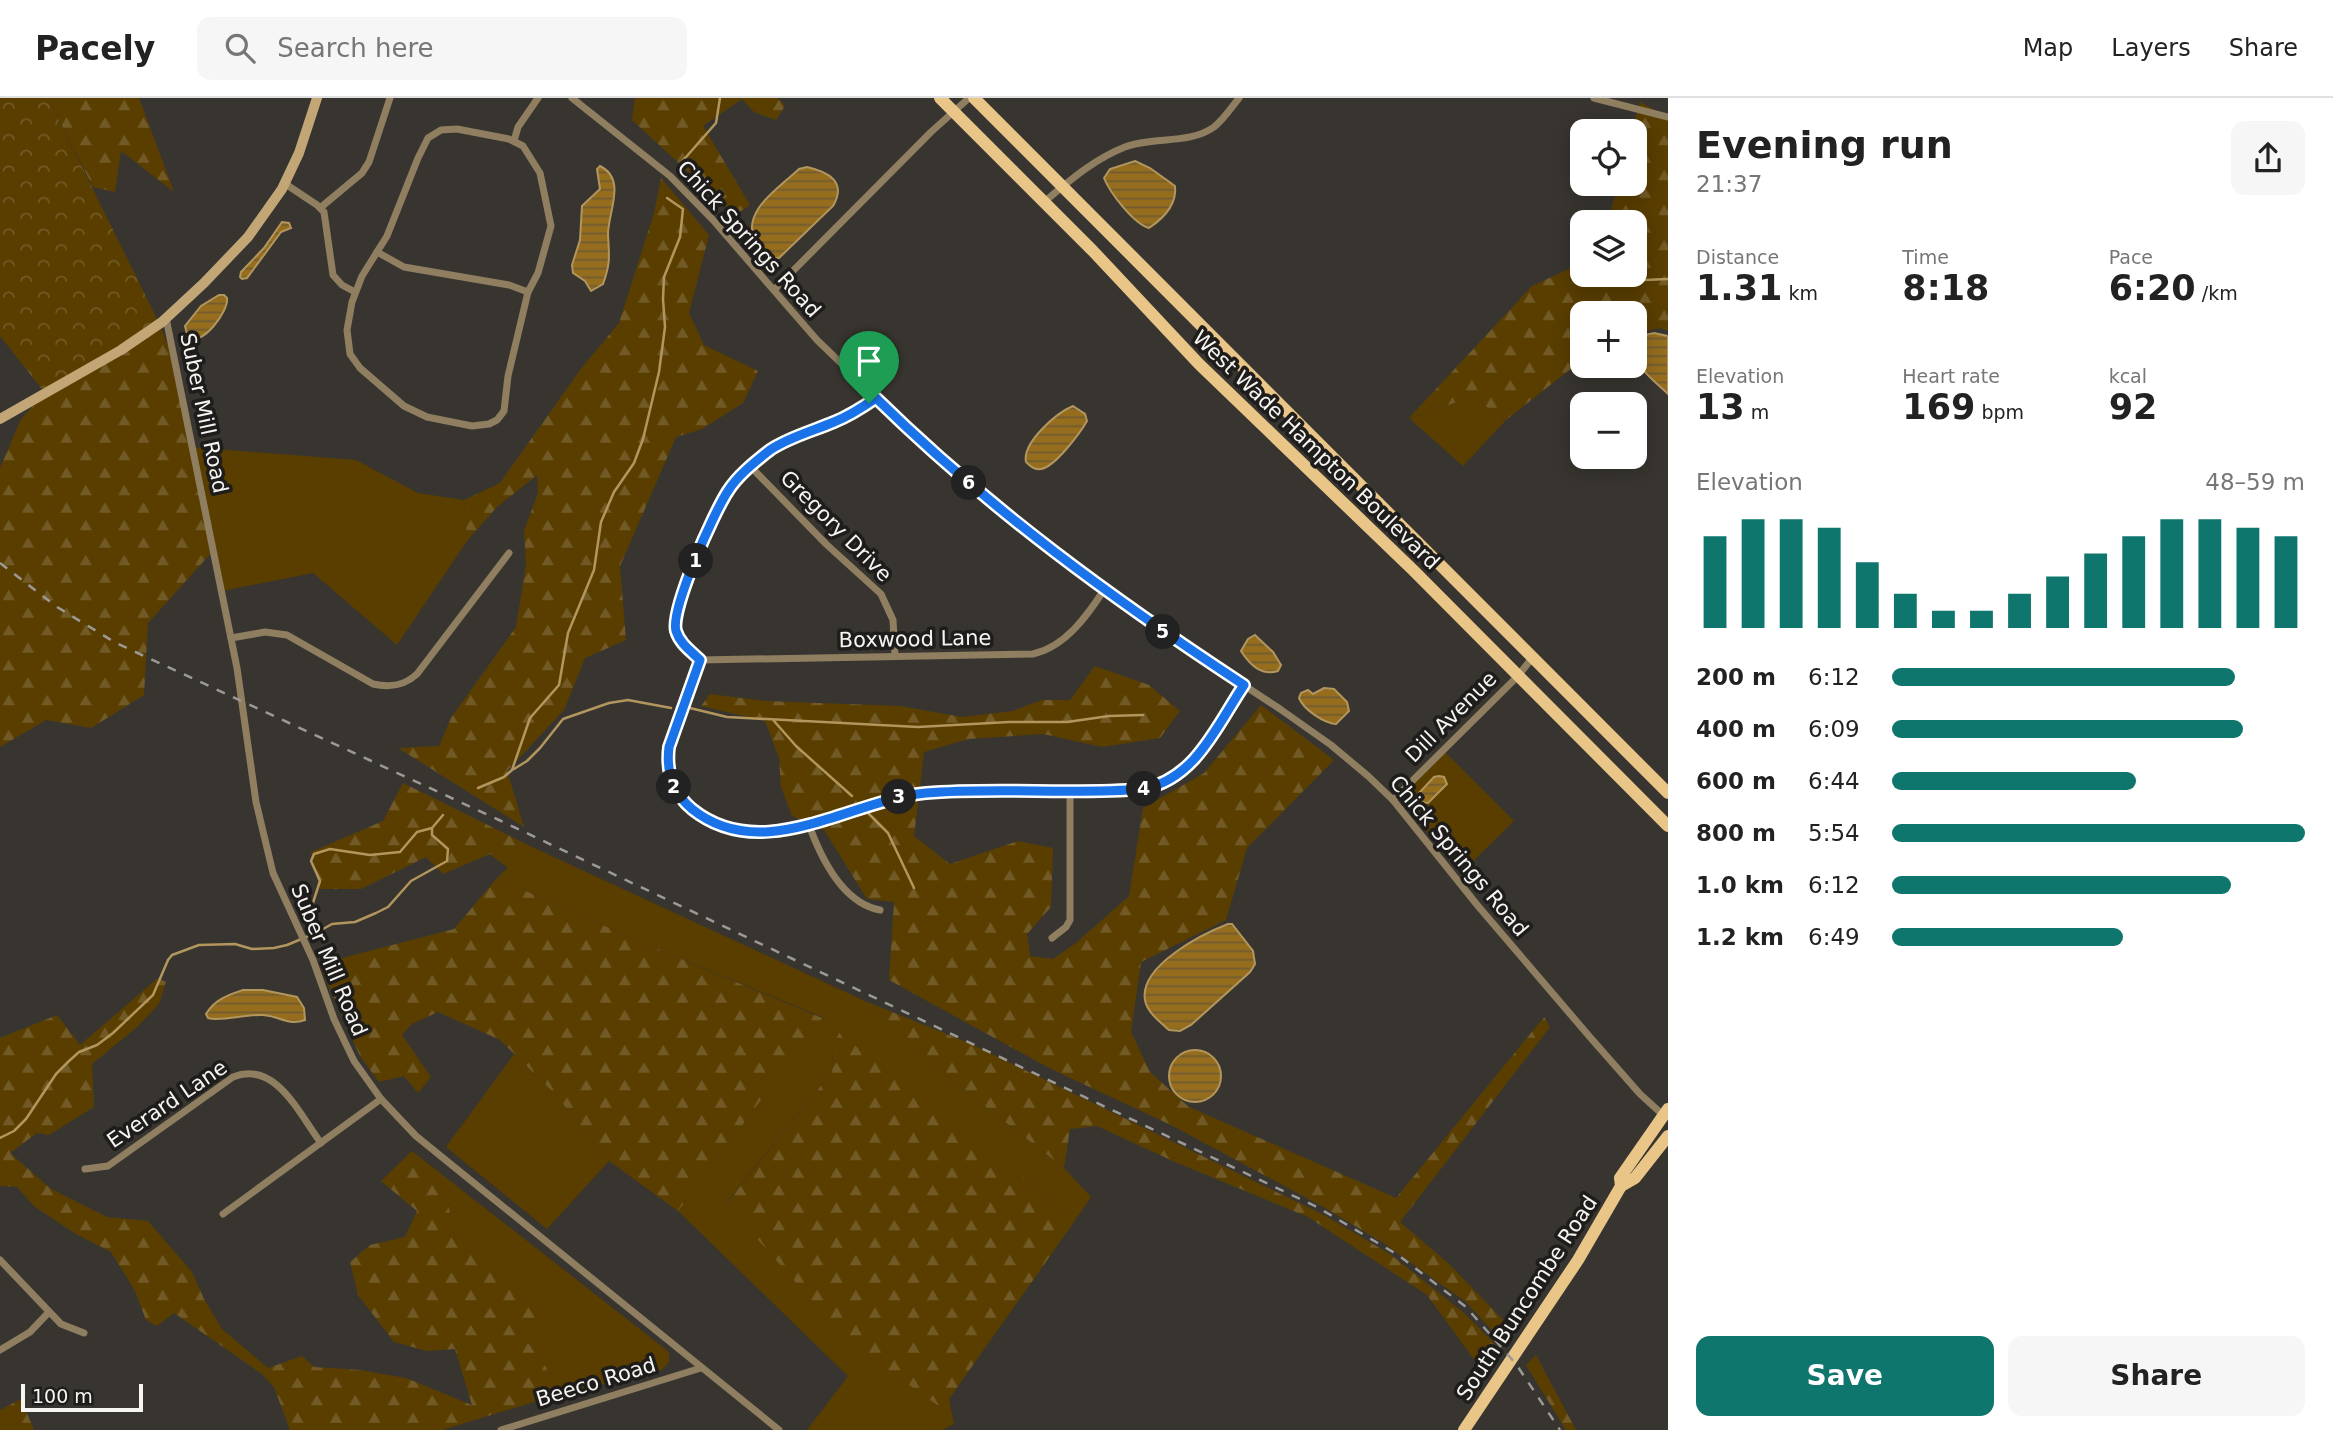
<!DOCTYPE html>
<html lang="en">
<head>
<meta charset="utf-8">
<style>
	:root { --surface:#fff; --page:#f6f6f6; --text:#222; --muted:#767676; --line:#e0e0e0; --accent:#0f766e }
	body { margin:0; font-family:"DejaVu Sans",sans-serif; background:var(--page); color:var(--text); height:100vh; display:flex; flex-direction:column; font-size:26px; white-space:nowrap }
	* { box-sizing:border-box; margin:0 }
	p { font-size:23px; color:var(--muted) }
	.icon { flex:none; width:38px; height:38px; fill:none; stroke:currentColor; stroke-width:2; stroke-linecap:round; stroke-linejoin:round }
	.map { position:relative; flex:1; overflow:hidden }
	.details { display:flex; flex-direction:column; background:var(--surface); width:665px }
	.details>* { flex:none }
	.buttons { position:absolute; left:1570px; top:21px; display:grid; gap:14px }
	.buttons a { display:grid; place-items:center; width:77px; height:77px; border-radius:14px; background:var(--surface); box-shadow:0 4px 18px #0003; font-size:35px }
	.scale { position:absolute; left:21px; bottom:18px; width:122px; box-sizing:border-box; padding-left:7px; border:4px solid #f6f5f2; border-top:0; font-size:19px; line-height:24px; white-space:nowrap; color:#f6f5f2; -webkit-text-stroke:5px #1e1d1b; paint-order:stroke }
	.pin { position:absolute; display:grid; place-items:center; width:60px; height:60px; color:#fff; margin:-72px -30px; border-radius:50% 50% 50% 0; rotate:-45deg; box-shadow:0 0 7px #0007 }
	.pin .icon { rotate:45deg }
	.km { position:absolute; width:35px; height:35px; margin:-18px; border-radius:50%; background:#222; color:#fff; font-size:19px; line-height:35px; text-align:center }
	.round { display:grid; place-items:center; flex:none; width:74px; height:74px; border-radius:14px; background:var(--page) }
	.headline { display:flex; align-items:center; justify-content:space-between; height:119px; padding:0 28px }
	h1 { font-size:38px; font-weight:700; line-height:52px }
	.stats { display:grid; grid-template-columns:repeat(3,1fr); gap:10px; height:119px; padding:7px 28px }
	.stats div { display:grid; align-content:center }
	.stats b { font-size:35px; font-weight:700 }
	.stats small { font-size:19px; font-weight:400 }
	.stats p { font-size:19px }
	.chart { height:196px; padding:14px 28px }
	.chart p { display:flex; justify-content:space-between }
	.chart svg { width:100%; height:126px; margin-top:7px; stroke:var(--accent); stroke-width:6 }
	.action { display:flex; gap:14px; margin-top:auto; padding:14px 28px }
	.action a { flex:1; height:80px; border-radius:14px; background:var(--accent); color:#fff; font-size:28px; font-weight:700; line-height:80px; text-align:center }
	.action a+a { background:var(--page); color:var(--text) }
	ul { padding:0 28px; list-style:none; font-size:23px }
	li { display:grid; grid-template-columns:112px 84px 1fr; align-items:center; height:52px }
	li i { height:18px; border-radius:9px; background:var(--accent) }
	header { display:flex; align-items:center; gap:42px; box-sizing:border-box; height:98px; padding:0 35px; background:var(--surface); border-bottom:2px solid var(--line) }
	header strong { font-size:33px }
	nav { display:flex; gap:38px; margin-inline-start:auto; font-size:24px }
	.search { width:490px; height:63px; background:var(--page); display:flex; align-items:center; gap:18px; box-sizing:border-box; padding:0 24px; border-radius:14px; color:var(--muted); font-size:26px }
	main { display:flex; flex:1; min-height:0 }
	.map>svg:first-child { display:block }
</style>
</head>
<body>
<header>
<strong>Pacely</strong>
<div class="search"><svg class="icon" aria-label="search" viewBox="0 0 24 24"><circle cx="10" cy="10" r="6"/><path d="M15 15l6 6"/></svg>Search here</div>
<nav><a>Map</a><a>Layers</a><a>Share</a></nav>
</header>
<main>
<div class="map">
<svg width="1668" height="1332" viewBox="0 0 1668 1332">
	<defs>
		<pattern id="forest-firs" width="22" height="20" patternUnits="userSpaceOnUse" patternTransform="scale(1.75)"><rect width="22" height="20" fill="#593e00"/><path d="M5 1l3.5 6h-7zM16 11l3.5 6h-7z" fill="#715a26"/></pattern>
		<pattern id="park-crowns" width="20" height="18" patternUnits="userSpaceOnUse" patternTransform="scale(1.75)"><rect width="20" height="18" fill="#593e00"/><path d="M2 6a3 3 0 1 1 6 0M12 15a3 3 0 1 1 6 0" fill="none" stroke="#715a26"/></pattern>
		<pattern id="water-rules" width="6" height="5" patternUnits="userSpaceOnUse" patternTransform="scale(1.75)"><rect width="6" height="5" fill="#956d1d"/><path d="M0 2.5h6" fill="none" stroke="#705c33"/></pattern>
	</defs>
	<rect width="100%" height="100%" fill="#383530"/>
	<g fill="#593e00">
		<path d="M 1472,299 L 1506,322 L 1463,368 L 1409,320 Z"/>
		<path d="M 190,349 L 356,362 L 418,395 L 464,402 L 467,443 L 397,547 L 313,475 L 222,493 Z"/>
		<path d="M 1441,650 L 1514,723 L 1461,775 L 1395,695 Z"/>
		<path d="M 530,748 L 865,903 L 959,988 L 1064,1070 L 1091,1099 L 1074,1124 L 1046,1101 L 1024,1079 L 833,947 L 832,974 L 726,1105 L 850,1244 L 940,1309 L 949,1301 L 954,1326 L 942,1332 L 807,1332 L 848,1278 L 678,1113 L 822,919 L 634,841 L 497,780 Z"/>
		<path d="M 514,956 L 555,996 L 609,1063 L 547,1131 L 446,1049 Z"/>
		<path d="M 412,1053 L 669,1254 L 669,1264 L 662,1272 L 557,1297 L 546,1269 L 528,1245 L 482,1158 L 455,1137 L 447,1101 L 429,1083 Z"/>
	</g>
	<g fill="url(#forest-firs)">
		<path d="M 48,0 L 139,0 L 174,94 L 121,53 L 115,94 L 93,89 Z"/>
		<path d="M 635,0 L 778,0 L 785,8 L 776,22 L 754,14 L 742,1 L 703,28 L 750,107 L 735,117 L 632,22 Z"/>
		<path d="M 1640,4 L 1668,19 L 1668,233 L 1660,230 L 1635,236 L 1634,215 L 1582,215 L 1582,262 L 1506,322 L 1472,299 L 1409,320 L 1532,188 L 1582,165 L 1582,177 L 1634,177 L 1634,124 L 1608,124 L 1618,86 L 1634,86 L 1634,33 L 1632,33 Z"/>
		<path d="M 661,80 L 709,137 L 689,215 L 704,247 L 758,273 L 743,305 L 702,331 L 676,339 L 620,468 L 626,542 L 585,560 L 564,612 L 507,673 L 524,729 L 398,650 L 439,648 L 451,620 L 516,529 L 526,467 L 524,433 L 538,395 L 537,377 L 497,409 L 467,443 L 464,402 L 500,385 L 580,272 L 619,225 L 654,115 Z"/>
		<path d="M 158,223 L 169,250 L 212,454 L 148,525 L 144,597 L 91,630 L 46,622 L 0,649 L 0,370 L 21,321 L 45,295 Z"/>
		<path d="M 1095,568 L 1149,587 L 1180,613 L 1160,640 L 1102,649 L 1043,636 L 968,641 L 924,654 L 914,738 L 950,766 L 1018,743 L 1053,750 L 1051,809 L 1027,836 L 1030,858 L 1053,861 L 1076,845 L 1129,798 L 1143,710 L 1204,675 L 1261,607 L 1334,662 L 1247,750 L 1226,822 L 1141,864 L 1131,934 L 1150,974 L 1189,1009 L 1396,1100 L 1544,919 L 1550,929 L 1400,1124 L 1448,1165 L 1508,1227 L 1499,1240 L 1466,1204 L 1382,1144 L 1325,1110 L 1173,1028 L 1049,970 L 889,882 L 894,804 L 867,801 L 824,732 L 792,718 L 781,689 L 779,660 L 765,623 L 701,608 L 710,596 L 766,603 L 900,608 L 962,619 L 1013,613 L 1042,602 L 1070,602 Z"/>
		<path d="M 403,685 L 530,748 L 508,770 L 490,756 L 443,776 L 426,759 L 361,791 L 320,791 L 311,754 L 383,723 Z"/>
		<path d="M 497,780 L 634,841 L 822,920 L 678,1113 L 609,1063 L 555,996 L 500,942 L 438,914 L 412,926 L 402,937 L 431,979 L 418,995 L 404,978 L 379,984 L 360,958 L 319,866 L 454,831 Z"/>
		<path d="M 158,880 L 166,884 L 159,906 L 137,929 L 92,966 L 94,1009 L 49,1037 L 37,1035 L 10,1055 L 51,1091 L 107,1119 L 148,1123 L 192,1174 L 204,1201 L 222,1231 L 268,1270 L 302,1258 L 314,1269 L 360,1272 L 406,1280 L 472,1307 L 455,1251 L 427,1253 L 394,1244 L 358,1197 L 350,1164 L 370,1147 L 405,1139 L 417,1113 L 381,1083 L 412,1053 L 429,1083 L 447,1101 L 455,1137 L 482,1158 L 539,1215 L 528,1245 L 546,1269 L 557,1297 L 442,1332 L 290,1332 L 274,1289 L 262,1276 L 174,1215 L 157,1228 L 146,1222 L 135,1193 L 111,1154 L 76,1136 L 35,1109 L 17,1089 L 0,1088 L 0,940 L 57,917 L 80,947 Z"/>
		<path d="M 865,903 L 971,946 L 1324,1117 L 1390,1156 L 1463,1214 L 1495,1246 L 1478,1267 L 1427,1197 L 1308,1119 L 1175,1064 L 1097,1028 L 1070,1031 L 1064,1070 L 959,988 Z"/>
		<path d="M 839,935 L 1024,1079 L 1046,1101 L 1074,1124 L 949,1301 L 940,1309 L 850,1245 L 726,1106 L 832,974 L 833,947 Z"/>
		<path d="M 1536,1257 L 1576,1332 L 1566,1332 L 1526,1267 Z"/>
		<path d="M 21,1301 L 34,1332 L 0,1332 L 0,1312 Z"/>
	</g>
	<path fill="url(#park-crowns)" d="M 0,0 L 48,0 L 158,223 L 45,295 L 0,238 Z"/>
	<g fill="url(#water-rules)" stroke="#b2965d" stroke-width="2">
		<path d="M 1135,63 L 1150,70 L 1175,88 C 1177,106 1164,120 1149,130 C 1134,126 1110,95 1104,80 L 1110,71 Z"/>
		<path d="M 600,68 C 627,81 608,114 608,136 C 609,158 611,164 603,186 L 591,193 L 585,183 L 573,175 L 572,167 L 580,142 L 582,108 L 600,91 L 597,71 Z"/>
		<path d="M 807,69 C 829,74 847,84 833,108 L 779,160 C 769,160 761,155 756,146 C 739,114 778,91 799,71 Z"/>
		<path d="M 282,124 L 289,125 L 291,130 L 281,134 L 247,180 L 242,181 L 240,179 L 241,174 L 264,150 Z"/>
		<path d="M 219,197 L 224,197 L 227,200 C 229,213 202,249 188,240 L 185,228 L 201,208 Z"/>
		<path d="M 1654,235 L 1668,238 L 1668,296 C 1646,275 1634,271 1635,239 Z"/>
		<path d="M 1073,308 L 1085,316 L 1087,323 C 1080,335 1055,369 1041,371 C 1034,372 1030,368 1026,364 C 1022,345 1056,315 1073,308 Z"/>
		<path d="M 1255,537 L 1273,554 L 1281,567 L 1278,573 C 1261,578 1250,567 1241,553 L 1248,541 Z"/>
		<path d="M 1324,590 L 1334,591 L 1347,604 L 1349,613 L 1336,626 C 1324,625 1304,612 1299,600 L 1301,595 L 1308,592 L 1313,596 Z"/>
		<path d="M 1439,678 L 1444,679 L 1447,686 L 1428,705 L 1421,704 L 1419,695 L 1434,679 Z"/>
		<path d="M 1228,826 L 1232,826 L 1253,853 L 1255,866 L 1250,874 L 1191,927 L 1180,933 L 1169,932 C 1160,924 1147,914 1145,902 C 1139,868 1202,836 1228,826 Z"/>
		<path d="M 243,892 L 263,892 L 297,899 L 304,910 L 305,922 C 287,928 280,918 263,917 C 247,916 219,924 208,920 L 206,916 C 215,901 228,897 243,892 Z"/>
		<circle cx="1195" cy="978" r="26"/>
	</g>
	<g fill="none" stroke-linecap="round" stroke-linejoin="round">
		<g stroke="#b2965d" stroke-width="2.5">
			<path d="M 679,67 L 716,25 L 720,0"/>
			<path d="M 1598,184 L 1668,181"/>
			<path d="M 690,610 L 727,619 L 918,629 L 1009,624 L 1067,624 L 1109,618 L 1143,617"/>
			<path d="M 774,623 L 796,648 L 852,698"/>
			<path d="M 514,671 L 527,663 L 540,650 L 563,621 L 609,605 L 628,602 L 671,610"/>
			<path d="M 478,690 L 504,679 L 512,672 L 530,620 L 559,587 L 568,535 L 594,472 L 601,424 L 614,394 L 634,365 L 643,341 L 659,274 L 665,229 L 663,201 L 664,179 L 680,139 L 683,111 L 667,100"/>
			<path d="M 867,714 L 888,735 L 914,790"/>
			<path d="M 310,838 L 309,817 L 320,783 L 311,763 L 314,756 L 330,751 L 370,757 L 400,754 L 417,734 L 432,730"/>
			<path d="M 0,1040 L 14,1033 L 26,1021 L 56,976 L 69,963 L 79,954 L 97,947 L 113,935 L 153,897 L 168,862 L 172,857 L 199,847 L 235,846 L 252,851 L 274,850 L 287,847 L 316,835 L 332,826 L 355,824 L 376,815 L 388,809 L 411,783 L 447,763 L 448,751 L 432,737 L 432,730 L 443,717"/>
		</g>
		<g stroke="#8f7e60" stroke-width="7">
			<path d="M 572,0 L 670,78 L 713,122 L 817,242 L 948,368 L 1026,434 L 1104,492 L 1157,530 L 1280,611 L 1331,647 L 1368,678 L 1393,702 L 1478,808 L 1589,938 L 1640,996 L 1663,1017"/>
			<path d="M 1594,0 L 1668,19"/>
			<path d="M 457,31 L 509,41 L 523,48 L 540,75 L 551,128 L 538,175 L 528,194 L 508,278 L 504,313 L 497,322 L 489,326 L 472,328 L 427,319 L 404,308 L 360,270 L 350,256 L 347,232 L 352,204 L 362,178 L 387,138 L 418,60 L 428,40 L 441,32 Z"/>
			<path d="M 514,43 L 518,29 L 538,0"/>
			<path d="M 284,85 L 317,107 L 324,114 L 333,177 L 342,187 L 355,194"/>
			<path d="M 1044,104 C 1069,83 1094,61 1125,49 C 1153,38 1189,47 1214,29 C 1224,21 1231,10 1239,0"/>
			<path d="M 320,110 L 362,75 L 369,64 L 390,0"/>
			<path d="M 377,154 L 404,169 L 509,187 L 528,194"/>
			<path d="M 775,191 L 931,34 L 969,0"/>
			<path d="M 166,220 L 237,570 L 256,704 L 273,775 L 313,862 L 334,921 L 354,963 L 381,1001 L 416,1038 L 779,1332"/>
			<path d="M 876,300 C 863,309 849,318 834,324 C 813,333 789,339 770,352 C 755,364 738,377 728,393 C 714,414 670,511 676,533 C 680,546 691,553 700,562 C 689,587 669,631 668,657 C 664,720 740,741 790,731 C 837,721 879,698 927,695 C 980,691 1034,694 1086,694 C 1112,693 1141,696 1165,685 C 1202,666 1222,621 1244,587"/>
			<path d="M 750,368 L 826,446 L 881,496 L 893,522 L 895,558"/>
			<path d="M 231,540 L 265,534 L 287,537 L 373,586 C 390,590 404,588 417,576 L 509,455"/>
			<path d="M 700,562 L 1033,556 C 1065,549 1087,518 1104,492"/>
			<path d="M 1393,702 L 1518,578 L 1532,560"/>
			<path d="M 809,727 C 821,760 842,805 880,812"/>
			<path d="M 1052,840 L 1066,829 L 1070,822 L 1070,694"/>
			<path d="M 85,1071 L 108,1068 L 233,979 C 276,962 299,1016 321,1045"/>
			<path d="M 223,1116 L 381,1001"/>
			<path d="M 0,1162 L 61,1226 L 84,1235"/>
			<path d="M 0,1252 L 30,1234 L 49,1214"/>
			<path d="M 501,1332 L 701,1270"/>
		</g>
		<path stroke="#c2a676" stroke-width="10" d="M 0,321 L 121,252 L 162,224 L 204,185 L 248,139 L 282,91 L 299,55 L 317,0"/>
		<g stroke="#e9c587" stroke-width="12">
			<path d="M 940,0 L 1092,152 L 1199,266 L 1413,472 L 1668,728"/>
			<path d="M 974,0 L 1668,695"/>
			<path d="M 1621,1088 L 1635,1080 L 1668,1038"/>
			<path d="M 1464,1332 L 1578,1162 L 1621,1088 L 1620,1080 L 1668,1011"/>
		</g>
		<path stroke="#9c9a96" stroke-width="2.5" stroke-dasharray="9 9" stroke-linecap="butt" d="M 0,465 L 57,509 L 116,545 L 499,722 L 1317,1109 L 1398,1157 L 1466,1209 L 1516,1266 L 1560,1332"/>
	</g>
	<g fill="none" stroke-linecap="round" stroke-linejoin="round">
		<defs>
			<path id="route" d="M 876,300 C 988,410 1113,501 1244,587 C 1217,627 1196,681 1143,691 C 1071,697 998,689 926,695 C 850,702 763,768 692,711 C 673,695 666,673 669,649 L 700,562 C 691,553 680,546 676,533 C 670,512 714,414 728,393 C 738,377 755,364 770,352 C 789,339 813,333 834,324 C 849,318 863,309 876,300 Z"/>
		</defs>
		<use href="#route" stroke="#fff" stroke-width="14"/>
		<use href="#route" stroke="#1a73e8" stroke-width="9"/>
	</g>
	<g text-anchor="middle" stroke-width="7" stroke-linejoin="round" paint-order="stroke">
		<g font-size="21" fill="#f6f5f2" stroke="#1e1d1b">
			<text transform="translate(749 141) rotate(48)" y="7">Chick Springs Road</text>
			<text transform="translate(204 315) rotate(78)" y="7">Suber Mill Road</text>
			<text transform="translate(1316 352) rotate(44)" y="7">West Wade Hampton Boulevard</text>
			<text transform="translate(836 428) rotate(45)" y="7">Gregory Drive</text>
			<text transform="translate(915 541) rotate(-1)" y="7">Boxwood Lane</text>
			<text transform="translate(1451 619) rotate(-45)" y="7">Dill Avenue</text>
			<text transform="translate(1459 758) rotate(50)" y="7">Chick Springs Road</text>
			<text transform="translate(329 862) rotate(67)" y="7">Suber Mill Road</text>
			<text transform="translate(167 1006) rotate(-34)" y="7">Everard Lane</text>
			<text transform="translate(1527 1200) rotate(-57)" y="7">South Buncombe Road</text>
			<text transform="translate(596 1284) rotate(-17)" y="7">Beeco Road</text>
		</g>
	</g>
</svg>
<div class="buttons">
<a><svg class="icon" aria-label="locate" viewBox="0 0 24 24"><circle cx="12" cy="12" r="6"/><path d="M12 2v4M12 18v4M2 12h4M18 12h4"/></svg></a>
<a><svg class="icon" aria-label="layers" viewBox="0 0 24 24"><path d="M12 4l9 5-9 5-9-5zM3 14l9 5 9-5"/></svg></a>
<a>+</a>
<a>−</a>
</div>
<div class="scale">100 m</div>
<div class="pin" style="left:869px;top:305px;background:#1e9e55"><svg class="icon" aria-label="arrive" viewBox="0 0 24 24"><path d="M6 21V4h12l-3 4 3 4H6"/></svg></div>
<b class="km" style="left:696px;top:463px">1</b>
<b class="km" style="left:674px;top:689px">2</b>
<b class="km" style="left:899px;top:699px">3</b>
<b class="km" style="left:1144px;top:691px">4</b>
<b class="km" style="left:1163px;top:534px">5</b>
<b class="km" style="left:969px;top:385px">6</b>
</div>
<section class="details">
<div class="headline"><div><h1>Evening run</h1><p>21:37</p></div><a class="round"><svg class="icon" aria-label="share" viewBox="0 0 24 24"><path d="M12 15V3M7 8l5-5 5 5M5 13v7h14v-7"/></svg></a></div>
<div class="stats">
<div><p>Distance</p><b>1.31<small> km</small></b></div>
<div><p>Time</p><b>8:18</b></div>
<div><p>Pace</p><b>6:20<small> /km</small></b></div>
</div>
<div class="stats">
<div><p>Elevation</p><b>13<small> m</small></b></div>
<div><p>Heart rate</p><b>169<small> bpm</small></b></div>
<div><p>kcal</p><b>92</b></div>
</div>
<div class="chart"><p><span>Elevation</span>48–59 m</p>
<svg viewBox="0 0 160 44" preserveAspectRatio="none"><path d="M5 44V12M15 44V6M25 44V6M35 44V9M45 44V21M55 44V32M65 44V38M75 44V38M85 44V32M95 44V26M105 44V18M115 44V12M125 44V6M135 44V6M145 44V9M155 44V12"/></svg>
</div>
<ul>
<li><b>200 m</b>6:12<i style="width:83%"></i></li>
<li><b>400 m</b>6:09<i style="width:85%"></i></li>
<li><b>600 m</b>6:44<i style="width:59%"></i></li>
<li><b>800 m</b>5:54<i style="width:100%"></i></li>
<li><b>1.0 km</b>6:12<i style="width:82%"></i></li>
<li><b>1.2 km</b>6:49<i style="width:56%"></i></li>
</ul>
<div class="action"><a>Save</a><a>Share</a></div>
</section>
</main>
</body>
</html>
